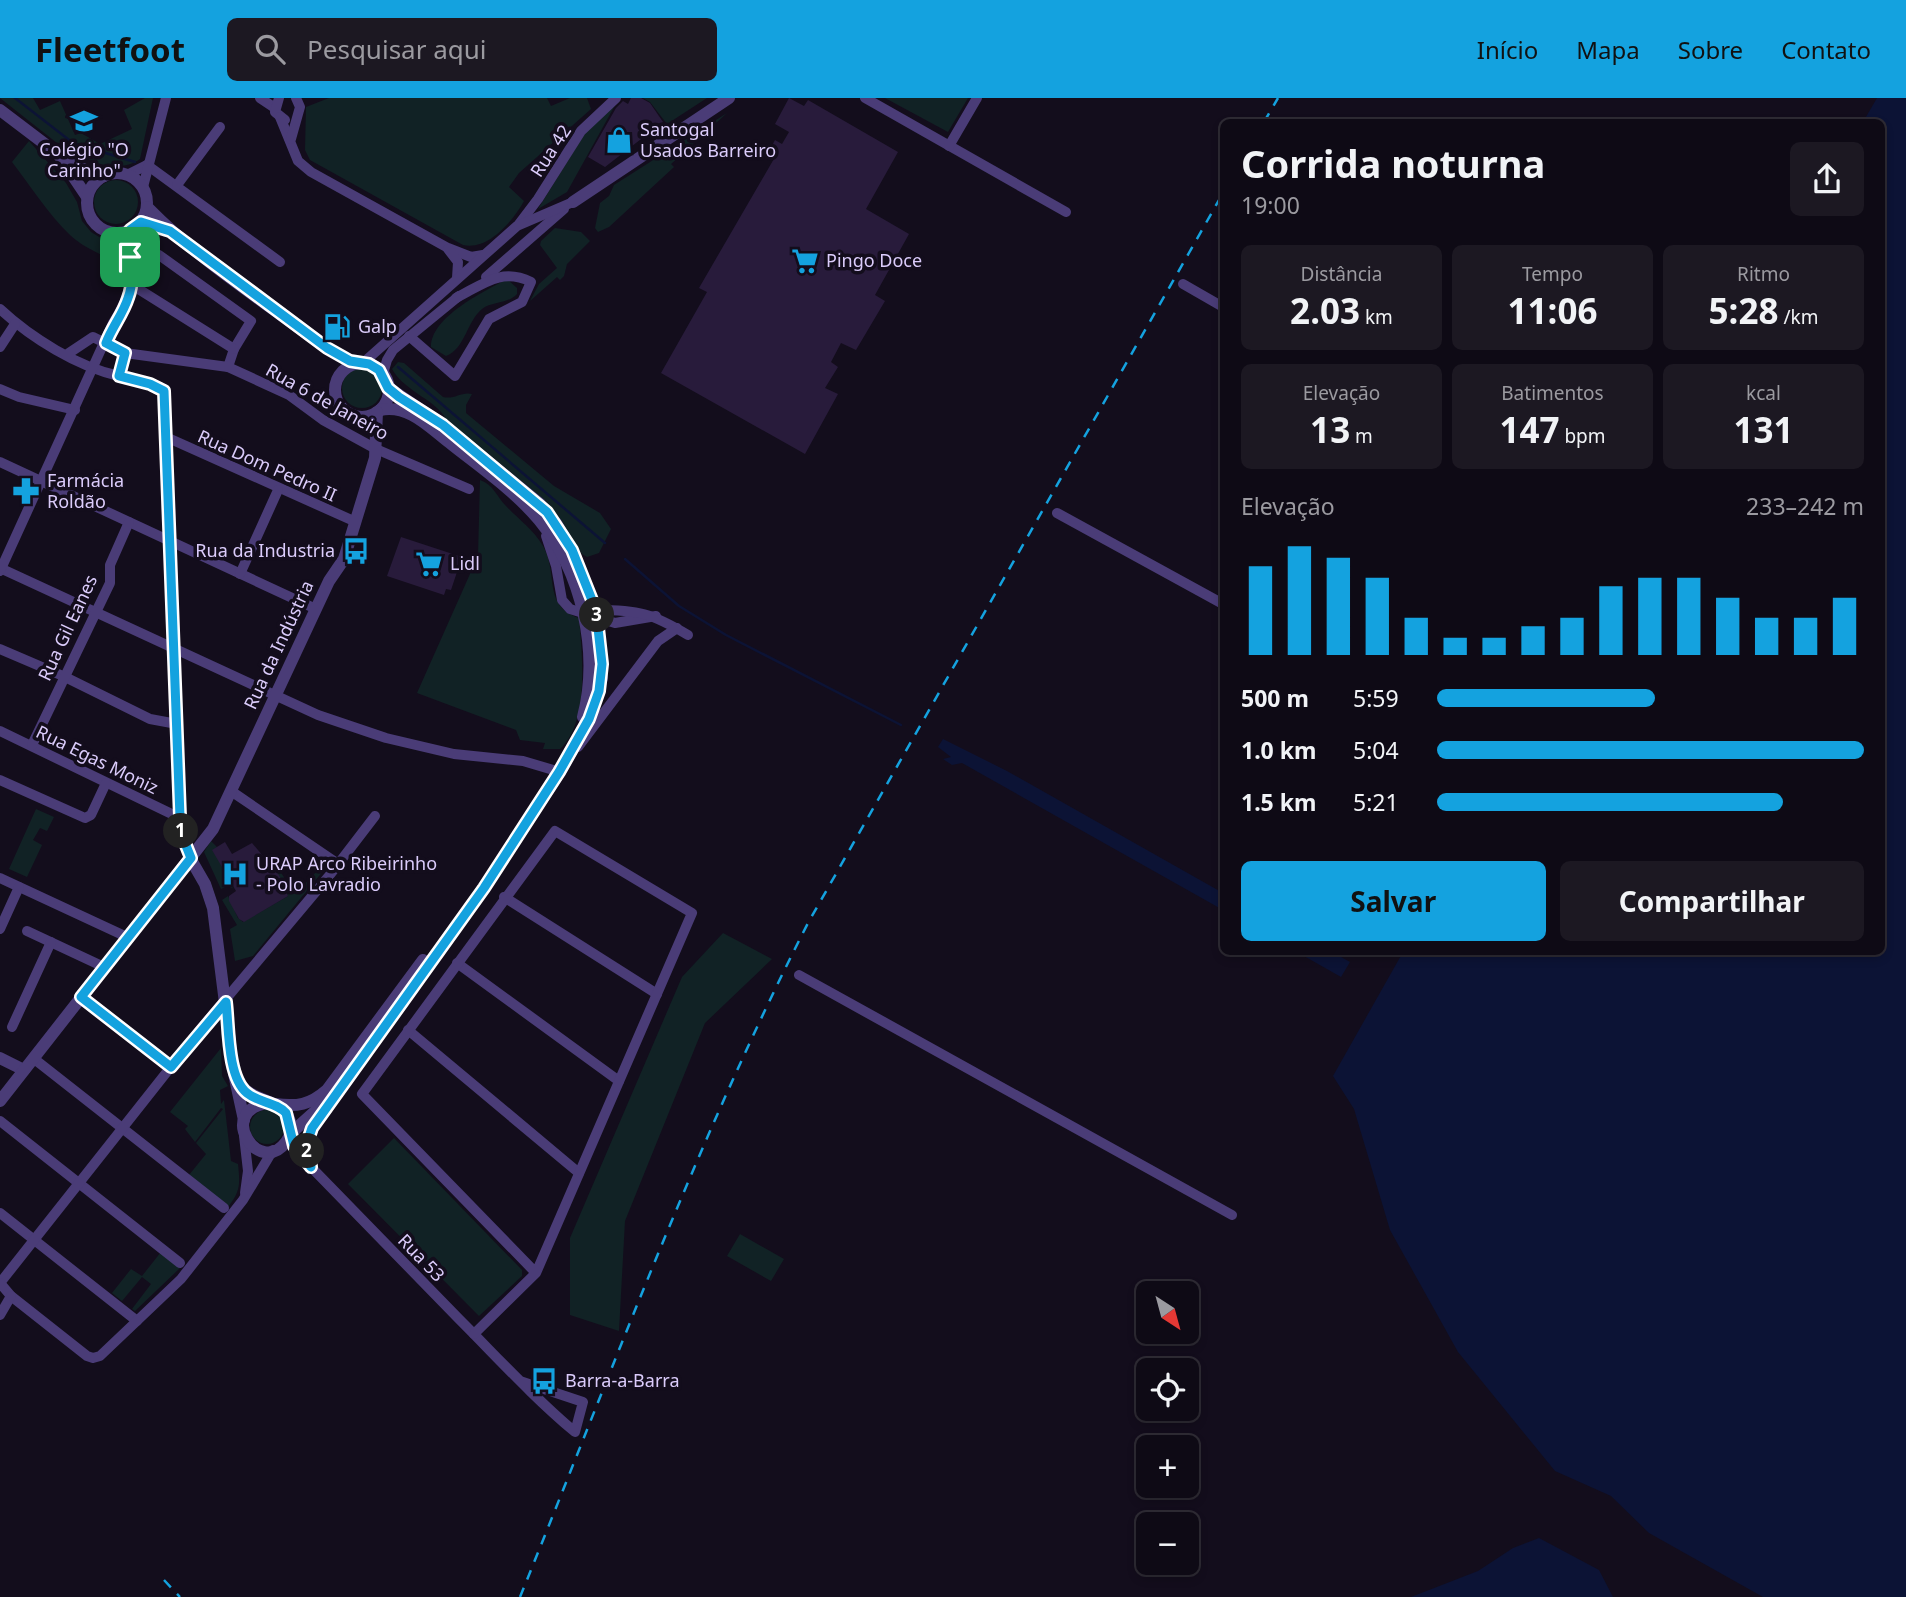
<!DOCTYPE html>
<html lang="pt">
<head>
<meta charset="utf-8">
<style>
	:root { --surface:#0e0a15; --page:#1c1822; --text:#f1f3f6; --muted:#9b9aa0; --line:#2e2b34; --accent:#14a2df }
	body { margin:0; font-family:"Noto Sans",sans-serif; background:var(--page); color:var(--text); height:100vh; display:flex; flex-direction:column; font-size:26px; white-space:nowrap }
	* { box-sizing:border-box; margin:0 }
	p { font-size:23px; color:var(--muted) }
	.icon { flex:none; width:38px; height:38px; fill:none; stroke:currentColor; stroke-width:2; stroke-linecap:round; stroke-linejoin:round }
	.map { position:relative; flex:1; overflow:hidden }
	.sheet { position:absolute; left:1220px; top:21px; width:665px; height:836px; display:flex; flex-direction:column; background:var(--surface); border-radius:10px; box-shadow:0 4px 10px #0003,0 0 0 2px var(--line) }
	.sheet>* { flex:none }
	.needle { width:46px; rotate:144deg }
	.fabs { position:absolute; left:1136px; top:1183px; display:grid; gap:14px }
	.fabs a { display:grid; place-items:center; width:63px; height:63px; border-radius:10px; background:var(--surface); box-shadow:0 4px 10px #0003,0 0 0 2px var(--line); font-size:35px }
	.pin { position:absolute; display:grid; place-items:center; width:60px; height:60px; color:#fff; margin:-30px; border-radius:14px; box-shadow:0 4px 10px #0006 }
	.km { position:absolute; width:35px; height:35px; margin:-18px; border-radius:50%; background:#222; color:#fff; font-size:19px; line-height:35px; text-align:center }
	.round { display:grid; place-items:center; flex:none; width:74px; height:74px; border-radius:10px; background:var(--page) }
	.headline { display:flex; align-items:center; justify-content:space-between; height:119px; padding:0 21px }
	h1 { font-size:38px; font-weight:700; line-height:52px }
	.figures { display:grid; grid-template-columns:repeat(3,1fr); gap:10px; height:119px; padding:7px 21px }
	.figures div { display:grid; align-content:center; border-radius:10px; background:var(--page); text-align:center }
	.figures b { font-size:35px; font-weight:700 }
	.figures small { font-size:19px; font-weight:400 }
	.figures p { font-size:19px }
	.chart { height:196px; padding:14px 21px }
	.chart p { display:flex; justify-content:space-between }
	.chart svg { width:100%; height:126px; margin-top:7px; stroke:var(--accent); stroke-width:6 }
	.primary-button { display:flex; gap:14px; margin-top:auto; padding:14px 21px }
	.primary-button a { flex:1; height:80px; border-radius:10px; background:var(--accent); color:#111; font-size:28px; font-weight:700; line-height:80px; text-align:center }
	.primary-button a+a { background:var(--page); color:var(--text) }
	ul { padding:0 21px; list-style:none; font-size:23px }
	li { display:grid; grid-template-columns:112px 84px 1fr; align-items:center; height:52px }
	li i { height:18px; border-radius:9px; background:var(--accent) }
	header { display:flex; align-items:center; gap:42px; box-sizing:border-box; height:98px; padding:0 35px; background:var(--accent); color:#111 }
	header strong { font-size:33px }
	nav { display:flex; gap:38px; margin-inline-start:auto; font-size:24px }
	.search { width:490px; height:63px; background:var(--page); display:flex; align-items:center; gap:18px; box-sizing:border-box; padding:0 24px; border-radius:10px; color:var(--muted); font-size:26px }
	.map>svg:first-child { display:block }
</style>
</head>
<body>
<header>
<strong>Fleetfoot</strong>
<div class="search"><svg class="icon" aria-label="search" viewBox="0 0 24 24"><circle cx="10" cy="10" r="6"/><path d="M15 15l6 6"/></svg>Pesquisar aqui</div>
<nav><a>Início</a><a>Mapa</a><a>Sobre</a><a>Contato</a></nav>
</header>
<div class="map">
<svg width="1906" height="1499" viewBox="0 0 1906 1499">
	<rect width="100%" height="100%" fill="#130d1c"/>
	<g fill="#112225">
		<path d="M 0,0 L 33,0 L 40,12 L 60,3 L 75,37 L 81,35 L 100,46 L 132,31 L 124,12 L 145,0 L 153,0 L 140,61 C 125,72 101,69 86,60 L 81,64 Z"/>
		<path d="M 329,0 L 547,0 L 551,8 L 570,0 L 587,0 L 591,11 L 519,75 L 509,89 L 524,103 C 513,123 488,153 463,147 L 310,62 L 305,52 L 306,9 Z"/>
		<path d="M 619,0 L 567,94 L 538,111 L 590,27 Z"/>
		<path d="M 643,0 L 707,0 L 667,26 L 650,4 Z"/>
		<path d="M 885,0 L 968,0 L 948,34 Z"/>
		<path d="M 727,15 L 671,66 L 674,69 L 609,129 L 598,134 L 595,130 L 600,105 L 609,98 L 614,87 Z"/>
		<path d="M 29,43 L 66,85 L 77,104 L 82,123 L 91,134 L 119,151 L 125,171 C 107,157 87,153 70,137 C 48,116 30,87 12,64 Z"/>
		<circle cx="116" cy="104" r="22"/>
		<path d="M 555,130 L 581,134 L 590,143 L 567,166 L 564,178 L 560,182 L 557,179 L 530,203 L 539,186 L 557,170 L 540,147 L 541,143 Z"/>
		<path d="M 507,181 L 517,190 L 517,196 C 508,206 493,203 482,211 C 467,223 465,251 446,258 L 431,249 C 431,219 483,194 507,181 Z"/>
		<path d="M 398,264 L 404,265 L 443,299 C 454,302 462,293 472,296 L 466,307 L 466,315 L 554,388 L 600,415 L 611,431 L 599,455 L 587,459 L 582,456 L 559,420 L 449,327 C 440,302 405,295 392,271 Z"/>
		<circle cx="362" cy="290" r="20"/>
		<path d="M 480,382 C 493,386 497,399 506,408 C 519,422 533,431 543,448 C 559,476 542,507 579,520 C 582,555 590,624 560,651 L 543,651 L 545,645 L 520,642 L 516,632 L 417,595 L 478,458 Z"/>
		<path d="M 36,711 L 54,719 L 47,733 L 40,730 L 33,742 L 42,747 L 27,779 L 9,771 Z"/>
		<path d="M 211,743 L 217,749 L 234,789 L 231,790 L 229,787 L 221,791 L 204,754 Z"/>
		<path d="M 272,761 L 295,796 L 320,770 L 324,772 L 253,858 L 235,863 L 230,831 L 237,827 L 222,802 L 228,798 L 238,820 L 243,824 L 288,798 L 277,775 L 260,768 Z"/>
		<path d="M 723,835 L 772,861 L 705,925 L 625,1123 L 619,1233 L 570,1217 L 570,1140 L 682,879 Z"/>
		<path d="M 221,950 L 222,978 L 228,988 L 220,992 L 221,1006 L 224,1002 L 231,1063 L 238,1066 C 240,1085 241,1093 228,1109 L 189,1077 L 206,1056 L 196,1045 L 223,1011 L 221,1010 L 195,1044 L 185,1031 L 188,1028 L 170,1014 Z"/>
		<circle cx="267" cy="1029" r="17"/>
		<path d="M 394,1040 L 522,1172 L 522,1178 L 479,1218 L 348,1086 Z"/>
		<path d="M 740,1136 L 784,1161 L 771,1183 L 727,1158 Z"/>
		<path d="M 161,1154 L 180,1170 L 135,1213 L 132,1211 L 151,1186 L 142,1179 L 122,1203 L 112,1195 L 131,1171 L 142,1178 Z"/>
	</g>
	<g fill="#0c1335">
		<path d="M 1877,0 L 1906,0 L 1906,1499 L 1763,1499 L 1649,1435 L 1611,1398 L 1555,1373 L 1458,1254 L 1390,1132 L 1354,1011 L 1333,978 L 1403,854 L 1881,854 L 1881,24 L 1863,24 Z"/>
		<path d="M 943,641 L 1007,673 L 1223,795 L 1223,812 L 962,665 L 952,667 L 943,661 L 951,659 L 938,649 Z"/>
		<path d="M 1297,854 L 1332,854 L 1350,864 L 1341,879 Z"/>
		<path d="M 1539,1440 L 1599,1472 L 1613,1499 L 1411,1499 L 1478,1473 L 1513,1450 Z"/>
	</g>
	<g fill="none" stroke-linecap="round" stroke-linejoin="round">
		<g stroke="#0c1335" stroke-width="2.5">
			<path d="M 15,0 L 73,45 L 135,64"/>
			<path d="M 398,269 L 605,445"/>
			<path d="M 625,461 L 679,508 L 726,537 L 901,627"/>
		</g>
	</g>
	<g fill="#281b3b">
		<path d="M 631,0 L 641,0 L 650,5 L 663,24 L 605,69 L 588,59 L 616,10 L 623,3 L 628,6 Z"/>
		<path d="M 789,0 L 804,8 L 808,2 L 898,54 L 866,111 L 909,136 L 875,197 L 885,203 L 856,252 L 841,245 L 831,264 L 838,269 L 825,290 L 838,296 L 805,356 L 661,275 L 707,194 L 699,190 L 775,59 L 768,55 L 775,42 L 782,46 L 789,34 L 775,26 Z"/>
		<path d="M 401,439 L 468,461 L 464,472 L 458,471 L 451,492 L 446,491 L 444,497 L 387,478 Z"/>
		<path d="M 225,744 L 232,756 L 252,745 L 279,777 L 288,798 L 244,824 L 239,821 L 229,803 L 229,798 L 236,793 L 212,752 Z"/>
	</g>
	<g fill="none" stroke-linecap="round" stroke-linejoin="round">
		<g stroke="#4a3c77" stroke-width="10">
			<path d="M 260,0 L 275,10"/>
			<path d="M 279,0 L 275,14 L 285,22"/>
			<path d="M 865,0 L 1066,114"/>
			<path d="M 280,19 L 298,63 L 311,74 L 448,150 L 471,159 L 483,157"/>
			<path d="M 291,41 L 300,9 L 296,0"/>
			<path d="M 949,48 L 977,0"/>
			<path d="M 147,67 L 280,164"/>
			<path d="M 127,77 L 147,67"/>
			<path d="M 177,87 L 220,29"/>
			<path d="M 143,89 L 166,0"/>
			<path d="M 519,126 L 538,101 L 581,33 L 616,0"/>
			<path d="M 115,135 L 130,158"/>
			<path d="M 448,151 L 458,164 L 457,180"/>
			<path d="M 159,157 L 251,223 L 234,251 L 228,269"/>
			<path d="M 486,179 L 564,111"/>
			<path d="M 1183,186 L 1223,209"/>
			<path d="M 132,187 L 234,251"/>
			<path d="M 0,211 C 31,240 78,269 119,278 L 125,255 L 93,239 L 66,257"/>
			<path d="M 409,238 L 455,278 L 489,221 L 522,204 L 531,184 C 501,169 482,187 456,200"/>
			<path d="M 0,249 L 15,226"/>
			<path d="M 125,255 L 228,269 L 289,297 L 323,322 L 376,351 L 469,391"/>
			<path d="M 363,265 L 517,128 L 573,104"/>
			<path d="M 383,276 L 387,262 L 393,252 L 459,198"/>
			<path d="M 119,278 L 150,286 L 164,293 L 180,720 L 183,740 L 190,760"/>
			<path d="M 0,291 L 19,299 L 75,312"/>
			<path d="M 166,339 L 356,424"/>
			<path d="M 0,364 L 316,511"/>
			<path d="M 1057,415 L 1223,506"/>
			<path d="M 546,438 L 556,468 L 562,502 L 570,511 L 615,525 L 656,518"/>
			<path d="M 0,470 L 318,617 L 386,640 L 454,656 L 523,663 L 560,674 L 563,669"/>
			<path d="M 0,473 L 113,225 C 138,187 130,174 130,132"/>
			<path d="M 240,476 L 278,392"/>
			<path d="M 596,512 C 639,512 651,515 688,537"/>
			<path d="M 0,551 L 63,578 L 150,621 L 177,626"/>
			<path d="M 0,633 L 180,720"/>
			<path d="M 32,647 L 110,485 L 110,467 L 129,424"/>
			<path d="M 578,649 L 658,543 L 677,530"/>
			<path d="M 0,682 L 85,720 L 91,717 L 106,685"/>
			<path d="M 231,693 L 338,766"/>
			<path d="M 0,780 L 127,839"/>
			<path d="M 504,799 L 657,896"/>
			<path d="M 0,831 L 19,789"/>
			<path d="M 27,833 L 104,869"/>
			<path d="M 457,865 L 619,983"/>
			<path d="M 799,877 L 1232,1117"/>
			<path d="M 81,899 L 171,969"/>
			<path d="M 12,929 L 51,844"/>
			<path d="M 408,932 L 579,1075"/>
			<path d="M 33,960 L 224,1110"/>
			<path d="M 0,1023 L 180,1165"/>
			<path d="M 290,1037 L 300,1059 L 311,1069 L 459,1221 C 497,1259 533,1299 575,1334 L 583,1304 L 520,1283"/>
			<path d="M 244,1038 L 248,1073 L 245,1095"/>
			<path d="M 0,1115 L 137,1223"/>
			<path d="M 0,1185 L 204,927 L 329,778 L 375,718"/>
			<path d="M 0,1185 L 11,1198 L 87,1258 L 93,1260 L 100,1258 L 181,1181 L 243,1102 L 273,1052"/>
			<path d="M 0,1217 L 11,1198"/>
			<path d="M 474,1236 L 536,1175 L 692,815 L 555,733 L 362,996 L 536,1175"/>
		</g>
		<g stroke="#4a3c77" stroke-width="12">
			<path d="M 0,12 L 58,56 L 87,99"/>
			<path d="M 64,60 L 92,76 L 104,78"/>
			<circle cx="117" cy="105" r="30"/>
			<path d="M 573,104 L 729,0"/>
			<path d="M 147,109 C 187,150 235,184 281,217 C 306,234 329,256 358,265"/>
			<circle cx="362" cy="292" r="27"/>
			<path d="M 380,312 C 409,306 429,329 450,345 C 480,369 514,392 539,422 C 582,474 600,554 583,619"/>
			<path d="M 190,760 L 205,786 L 213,810 L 234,976 L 244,1022"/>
			<path d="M 0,960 L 24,972"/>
			<path d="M 239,986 C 253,1003 279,1002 288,1018 C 292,1026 292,1036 286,1044 C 259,1080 215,1012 268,1005"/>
			<path d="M 0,1003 L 213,731 L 329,483 L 344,461 L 375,360 L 377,314"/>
			<path d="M 275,1006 C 297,1009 310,1007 327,992 L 423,862"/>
			<path d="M 290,1036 L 341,990 L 484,790 L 560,674 L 589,621 L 602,580 L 596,512 L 572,452 L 556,425 L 540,406 L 443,327 L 389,290"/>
			<path d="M 311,1069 C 304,1045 309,1032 324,1012"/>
		</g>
		<g stroke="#14a2df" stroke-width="2.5" stroke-dasharray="10 9" stroke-linecap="butt">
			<path d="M 1264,24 L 1278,0"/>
			<path d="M 164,1482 L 180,1499"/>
			<path d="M 520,1499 C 612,1273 697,1042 808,825 L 1223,95"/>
		</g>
	</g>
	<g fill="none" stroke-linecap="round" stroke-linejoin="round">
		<defs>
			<path id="route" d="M 141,124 L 170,133 L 327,250 L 350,263 L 369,266 L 379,272 L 388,290 L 399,299 L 443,327 L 547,414 L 572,452 L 596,512 L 602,566 L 599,593 L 589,621 L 559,674 L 484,790 L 312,1030 L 307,1045 L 311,1069 L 294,1048 L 286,1015 C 276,1004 259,1005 247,995 C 227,979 229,928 226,904 L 171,969 L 81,899 L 191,760 L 183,740 L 180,719 L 164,293 L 150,286 L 119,278 L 125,255 L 106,245 C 112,229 123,216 128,200 C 136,179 130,155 130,132 Z"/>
		</defs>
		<use href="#route" stroke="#fff" stroke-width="14"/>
		<use href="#route" stroke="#14a2df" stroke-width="9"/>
	</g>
	<defs>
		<symbol id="school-bare" viewBox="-9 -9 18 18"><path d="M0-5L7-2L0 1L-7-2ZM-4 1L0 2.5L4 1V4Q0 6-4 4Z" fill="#14a2df" stroke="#130d1c" stroke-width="2.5" paint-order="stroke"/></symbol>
		<symbol id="shop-bare" viewBox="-9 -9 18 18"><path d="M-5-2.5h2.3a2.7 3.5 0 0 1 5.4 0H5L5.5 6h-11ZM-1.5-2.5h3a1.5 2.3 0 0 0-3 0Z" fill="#14a2df" stroke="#130d1c" stroke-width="2.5" paint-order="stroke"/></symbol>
		<symbol id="supermarket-bare" viewBox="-9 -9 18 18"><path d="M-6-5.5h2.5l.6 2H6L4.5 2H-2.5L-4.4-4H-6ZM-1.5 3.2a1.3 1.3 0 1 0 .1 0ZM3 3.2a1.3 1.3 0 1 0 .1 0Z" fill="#14a2df" stroke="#130d1c" stroke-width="2.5" paint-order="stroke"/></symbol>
		<symbol id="fuel-bare" viewBox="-9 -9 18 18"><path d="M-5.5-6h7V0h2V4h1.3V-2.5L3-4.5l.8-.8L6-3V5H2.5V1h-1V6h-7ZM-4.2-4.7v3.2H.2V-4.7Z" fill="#14a2df" stroke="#130d1c" stroke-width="2.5" paint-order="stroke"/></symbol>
		<symbol id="pharmacy-bare" viewBox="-9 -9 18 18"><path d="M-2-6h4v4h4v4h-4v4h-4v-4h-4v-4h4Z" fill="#14a2df" stroke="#130d1c" stroke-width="2.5" paint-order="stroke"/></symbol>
		<symbol id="bus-bare" viewBox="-9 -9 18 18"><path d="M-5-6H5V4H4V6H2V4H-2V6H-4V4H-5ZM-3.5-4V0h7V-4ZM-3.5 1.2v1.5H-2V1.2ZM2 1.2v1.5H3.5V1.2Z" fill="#14a2df" stroke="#130d1c" stroke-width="2.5" paint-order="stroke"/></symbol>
		<symbol id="hospital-bare" viewBox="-9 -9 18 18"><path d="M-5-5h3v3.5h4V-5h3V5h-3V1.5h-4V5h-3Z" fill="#14a2df" stroke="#130d1c" stroke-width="2.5" paint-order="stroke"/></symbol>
	</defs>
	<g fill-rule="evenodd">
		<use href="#school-bare" x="65" y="4" width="38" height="38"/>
		<use href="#shop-bare" x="600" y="23" width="38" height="38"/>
		<use href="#supermarket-bare" x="786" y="144" width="38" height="38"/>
		<use href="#fuel-bare" x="318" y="210" width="38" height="38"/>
		<use href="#pharmacy-bare" x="7" y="374" width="38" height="38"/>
		<use href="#bus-bare" x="337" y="434" width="38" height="38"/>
		<use href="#supermarket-bare" x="410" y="447" width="38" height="38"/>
		<use href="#hospital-bare" x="216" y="757" width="38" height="38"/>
		<use href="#bus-bare" x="525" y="1264" width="38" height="38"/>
	</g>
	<g text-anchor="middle" stroke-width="7" stroke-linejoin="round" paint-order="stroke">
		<g font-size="18" fill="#dbccfb" stroke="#130d1c" text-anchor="start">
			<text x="640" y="38">Santogal<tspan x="640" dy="21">Usados Barreiro</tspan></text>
			<text x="84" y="58" text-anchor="middle">Colégio "O<tspan x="84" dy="21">Carinho"</tspan></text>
			<text x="826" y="169">Pingo Doce</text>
			<text x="358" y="235">Galp</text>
			<text x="47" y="389">Farmácia<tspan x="47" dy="21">Roldão</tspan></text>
			<text x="335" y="459" text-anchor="end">Rua da Industria</text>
			<text x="450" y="472">Lidl</text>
			<text x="256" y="772">URAP Arco Ribeirinho<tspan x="256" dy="21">- Polo Lavradio</tspan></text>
			<text x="565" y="1289">Barra-a-Barra</text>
		</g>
		<g font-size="18" fill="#dbccfb" stroke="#130d1c">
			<text transform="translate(551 53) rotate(-57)" y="6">Rua 42</text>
			<text transform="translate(327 304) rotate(29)" y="6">Rua 6 de Janeiro</text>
			<text transform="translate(267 368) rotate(24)" y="6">Rua Dom Pedro II</text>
			<text transform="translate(68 530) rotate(-65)" y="6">Rua Gil Eanes</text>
			<text transform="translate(279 547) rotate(-65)" y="6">Rua da Indústria</text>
			<text transform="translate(97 662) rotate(26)" y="6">Rua Egas Moniz</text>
			<text transform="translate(421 1160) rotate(46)" y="6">Rua 53</text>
		</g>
	</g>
</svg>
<div class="fabs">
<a><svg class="needle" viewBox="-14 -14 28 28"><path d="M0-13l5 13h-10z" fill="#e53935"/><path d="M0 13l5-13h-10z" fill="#9b9aa0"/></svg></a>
<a><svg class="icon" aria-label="locate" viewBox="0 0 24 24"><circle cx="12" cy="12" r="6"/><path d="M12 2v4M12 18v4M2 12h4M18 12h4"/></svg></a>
<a>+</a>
<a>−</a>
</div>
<div class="pin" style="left:130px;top:159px;background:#1e9e55"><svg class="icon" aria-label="arrive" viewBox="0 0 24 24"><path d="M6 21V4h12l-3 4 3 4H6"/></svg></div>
<b class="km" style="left:181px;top:733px">1</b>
<b class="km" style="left:307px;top:1053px">2</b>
<b class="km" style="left:597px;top:517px">3</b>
<section class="sheet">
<div class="headline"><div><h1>Corrida noturna</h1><p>19:00</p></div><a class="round"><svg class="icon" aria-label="share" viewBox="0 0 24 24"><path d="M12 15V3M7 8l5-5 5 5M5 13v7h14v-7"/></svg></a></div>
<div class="figures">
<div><p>Distância</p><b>2.03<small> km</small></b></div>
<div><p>Tempo</p><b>11:06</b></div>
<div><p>Ritmo</p><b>5:28<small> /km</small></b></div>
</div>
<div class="figures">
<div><p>Elevação</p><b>13<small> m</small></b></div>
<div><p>Batimentos</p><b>147<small> bpm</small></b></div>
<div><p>kcal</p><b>131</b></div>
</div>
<div class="chart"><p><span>Elevação</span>233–242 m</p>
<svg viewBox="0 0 160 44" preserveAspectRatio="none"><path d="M5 44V13M15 44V6M25 44V10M35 44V17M45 44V31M55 44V38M65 44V38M75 44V34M85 44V31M95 44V20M105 44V17M115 44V17M125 44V24M135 44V31M145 44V31M155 44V24"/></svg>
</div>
<ul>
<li><b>500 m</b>5:59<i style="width:51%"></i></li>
<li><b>1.0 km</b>5:04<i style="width:100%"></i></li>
<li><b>1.5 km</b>5:21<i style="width:81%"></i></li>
</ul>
<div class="primary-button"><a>Salvar</a><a>Compartilhar</a></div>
</section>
</div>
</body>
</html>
